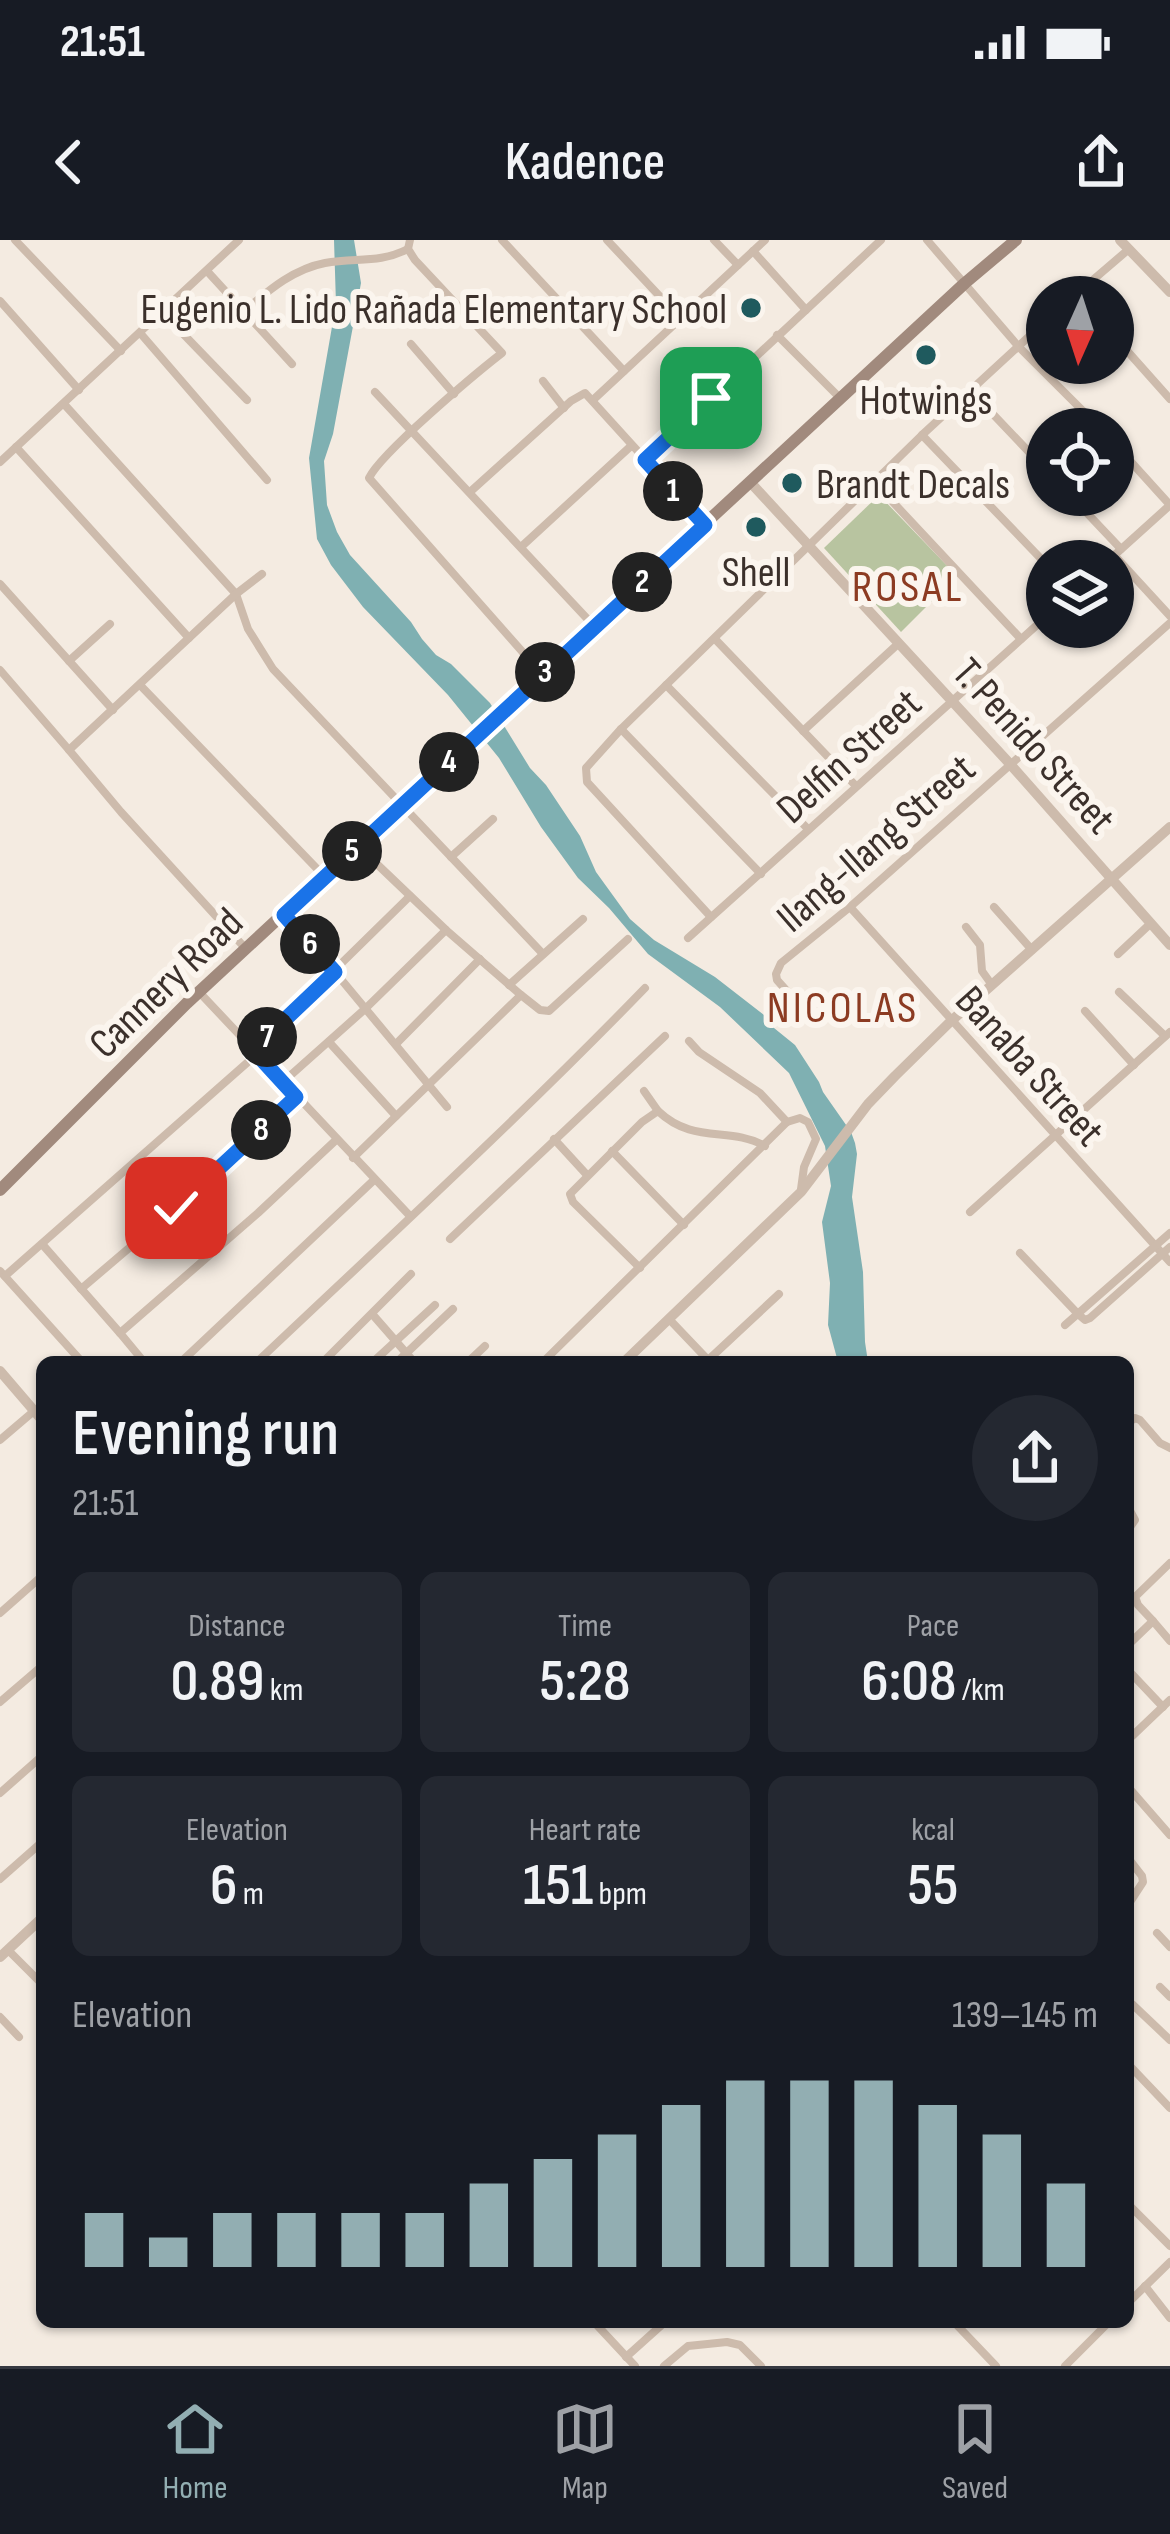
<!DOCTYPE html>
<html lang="en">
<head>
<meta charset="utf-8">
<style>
	:root { --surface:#171b24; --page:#242831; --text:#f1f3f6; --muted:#9ea1a6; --line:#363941; --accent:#92aeb2 }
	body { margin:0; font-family:"Sofia Sans Condensed",sans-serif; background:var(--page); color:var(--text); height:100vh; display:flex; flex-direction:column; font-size:45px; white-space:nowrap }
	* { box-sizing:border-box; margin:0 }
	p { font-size:39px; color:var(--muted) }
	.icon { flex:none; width:66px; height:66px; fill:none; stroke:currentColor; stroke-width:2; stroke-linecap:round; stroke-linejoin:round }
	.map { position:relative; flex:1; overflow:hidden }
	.side { position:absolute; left:36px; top:1116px; width:1098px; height:972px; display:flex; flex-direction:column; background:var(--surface); border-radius:18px; box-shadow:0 3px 9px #0004 }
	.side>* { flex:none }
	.needle { width:78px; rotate:183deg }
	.controls { position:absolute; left:1026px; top:36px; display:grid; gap:24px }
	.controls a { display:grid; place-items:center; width:108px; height:108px; border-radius:50%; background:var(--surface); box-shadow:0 3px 9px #0004; font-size:60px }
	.pin { position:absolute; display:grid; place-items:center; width:102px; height:102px; color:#fff; margin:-51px; border-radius:24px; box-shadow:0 6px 18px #0006 }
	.km { position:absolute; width:60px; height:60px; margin:-30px; border-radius:50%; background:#222; color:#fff; font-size:33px; line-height:60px; text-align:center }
	.round { display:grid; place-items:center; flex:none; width:126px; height:126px; border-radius:63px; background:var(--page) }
	.summary { display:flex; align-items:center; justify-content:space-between; height:204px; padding:0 36px }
	h1 { font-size:66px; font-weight:600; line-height:90px }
	.stats { display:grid; grid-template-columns:repeat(3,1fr); gap:18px; height:204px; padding:12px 36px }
	.stats div { display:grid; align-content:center; border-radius:18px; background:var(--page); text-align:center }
	.stats b { font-size:60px; font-weight:600 }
	.stats small { font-size:33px; font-weight:400 }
	.stats p { font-size:33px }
	.chart { height:336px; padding:24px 36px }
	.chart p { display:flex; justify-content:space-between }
	.chart svg { width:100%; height:216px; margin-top:12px; stroke:var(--accent); stroke-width:6 }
	.status { display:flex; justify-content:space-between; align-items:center; height:84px; padding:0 60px; background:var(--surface); direction:ltr }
	.status svg { height:33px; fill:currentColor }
	header { display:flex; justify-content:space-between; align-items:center; height:156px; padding:0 36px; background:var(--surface); font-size:54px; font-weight:600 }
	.tabs { display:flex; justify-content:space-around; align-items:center; height:168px; border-top:3px solid var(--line); background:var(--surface); font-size:33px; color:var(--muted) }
	.tabs a { display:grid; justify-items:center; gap:6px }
	.tabs .active { color:var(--accent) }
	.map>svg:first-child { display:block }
</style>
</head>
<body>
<div class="status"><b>21:51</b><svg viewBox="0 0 49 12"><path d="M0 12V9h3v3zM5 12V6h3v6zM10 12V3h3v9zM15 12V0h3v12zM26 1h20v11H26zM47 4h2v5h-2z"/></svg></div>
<header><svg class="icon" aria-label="back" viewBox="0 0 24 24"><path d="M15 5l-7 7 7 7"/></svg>Kadence<svg class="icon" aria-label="share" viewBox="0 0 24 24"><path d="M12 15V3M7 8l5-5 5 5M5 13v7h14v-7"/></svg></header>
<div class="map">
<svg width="1170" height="2126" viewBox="0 0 1170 2126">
	<rect width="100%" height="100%" fill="#f4ebe1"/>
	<path fill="#b8c4a0" d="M 879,255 L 957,336 L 901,392 L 824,308 Z"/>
	<path fill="#7fb0b2" d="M 334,0 L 354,0 L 361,43 L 333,194 L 324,221 L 327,265 L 337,292 L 350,315 L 411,382 L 422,399 L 436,415 L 451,424 L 490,463 L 530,528 L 546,545 L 580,596 L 596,632 L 630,679 L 654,700 L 715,737 L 764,775 L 774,788 L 795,805 L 819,842 L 823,852 L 851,892 L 855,903 L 857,914 L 852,957 L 863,1032 L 865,1102 L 868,1122 L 838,1122 L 828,1085 L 830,1043 L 822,982 L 831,946 L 825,906 L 789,833 L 720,767 L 648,714 L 609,668 L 578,638 L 541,587 L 499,518 L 448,455 L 363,367 L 331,325 L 317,299 L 309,218 L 336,64 Z"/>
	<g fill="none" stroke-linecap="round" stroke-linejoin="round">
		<g stroke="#cdbbac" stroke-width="8">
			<path d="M 15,0 L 121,111"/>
			<path d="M 410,0 L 408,9 L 415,20 L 502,113 C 475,134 381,213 369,238 L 542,434"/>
			<path d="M 502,0 L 624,131"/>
			<path d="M 607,0 L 681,79"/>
			<path d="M 714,0 L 738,25"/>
			<path d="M 927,0 L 1018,106 L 1101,189"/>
			<path d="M 753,11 L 806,70"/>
			<path d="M 207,31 L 292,124"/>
			<path d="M 1073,57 L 1129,9"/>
			<path d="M 0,61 L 79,150"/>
			<path d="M 244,71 C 268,51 293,29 325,23 C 356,17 378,24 408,9"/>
			<path d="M 163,73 L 247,160"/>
			<path d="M 141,94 L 267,240"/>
			<path d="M 777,95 L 840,158"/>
			<path d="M 1113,95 L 1170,159"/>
			<path d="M 411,104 L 454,154"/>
			<path d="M 543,141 L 564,168"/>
			<path d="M 971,151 L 1047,231"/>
			<path d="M 375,152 L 594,386"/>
			<path d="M 593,160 L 765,0"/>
			<path d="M 64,164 L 236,354 L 248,389 L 273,429 L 543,714"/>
			<path d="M 922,195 L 1047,325"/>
			<path d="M 1113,202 L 1170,265"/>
			<path d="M 16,207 L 189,398"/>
			<path d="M 645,220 L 881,0"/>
			<path d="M 0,222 L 239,0"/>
			<path d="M 875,243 L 1021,399"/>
			<path d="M 470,252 L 571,161 L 585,153 L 704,284"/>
			<path d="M 1070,255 L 1121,309"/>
			<path d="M 521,307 L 631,206"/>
			<path d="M 1114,315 L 1170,376"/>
			<path d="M 1108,321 L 1170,265"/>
			<path d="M 0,344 L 113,470"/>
			<path d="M 715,399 L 855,545"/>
			<path d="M 69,421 L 110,384"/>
			<path d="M 0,430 L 69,510"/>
			<path d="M 140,445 L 324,636"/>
			<path d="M 666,445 L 808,589"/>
			<path d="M 621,489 L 761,634"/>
			<path d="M 803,491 L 899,403"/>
			<path d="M 451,617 L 493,579"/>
			<path d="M 850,667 L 1170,1022"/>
			<path d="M 994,667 L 1032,710"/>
			<path d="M 284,675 L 335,732 L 447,867"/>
			<path d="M 711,677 L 587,542 L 586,528 L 621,489 L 922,195 L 1047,80"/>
			<path d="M 966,687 L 980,705 L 982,731 L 992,745"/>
			<path d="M 688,698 L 1047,376"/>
			<path d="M 246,709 L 121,572 L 69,510 L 236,354 L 262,334"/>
			<path d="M 1118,714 L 1150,684"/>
			<path d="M 509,745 L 583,679"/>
			<path d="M 1119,752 L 1165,796"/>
			<path d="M 200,753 L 410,976"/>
			<path d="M 521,755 L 540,770 L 549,771 L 628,699"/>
			<path d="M 1085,771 L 1134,825"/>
			<path d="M 813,780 L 777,740 L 776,734 L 781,723 L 850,667 L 1170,383"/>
			<path d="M 689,801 L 699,812 L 760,853 L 787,882"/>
			<path d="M 329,802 L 396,876"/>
			<path d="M 396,804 L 480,719"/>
			<path d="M 253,810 L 410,656"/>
			<path d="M 283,842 L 365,769 L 446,690"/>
			<path d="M 644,851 L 658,871"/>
			<path d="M 554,899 L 587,935"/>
			<path d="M 612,911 L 684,985"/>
			<path d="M 353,918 L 521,755 L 446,690 L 358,606"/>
			<path d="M 970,972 L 1170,792"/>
			<path d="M 450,999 L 665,796"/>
			<path d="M 42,1004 L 120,1093"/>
			<path d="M 1020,1013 L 1078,1074"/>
			<path d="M 640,1028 L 573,962 L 570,954 L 642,882 L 658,871 C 694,905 729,886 765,906"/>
			<path d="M 0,1031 L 82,1122"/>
			<path d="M 5,1036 L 257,814"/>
			<path d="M 81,1049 L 176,968 L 297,857"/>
			<path d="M 1078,1074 L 1085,1080 L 1090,1078 L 1170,1007"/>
			<path d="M 373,1075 L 414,1122"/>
			<path d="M 669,1079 L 709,1121"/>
			<path d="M 1065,1085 L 1170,993"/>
			<path d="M 144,1122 L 120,1093 L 258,973 L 336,900"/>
			<path d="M 181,1122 L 374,940"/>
			<path d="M 257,1122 C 387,999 520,877 645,748"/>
			<path d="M 323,1122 L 411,1034"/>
			<path d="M 373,1122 L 435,1065"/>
			<path d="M 397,1122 L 453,1069"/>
			<path d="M 468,1122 L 485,1106"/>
			<path d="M 543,1122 L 787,882 L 800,878 L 808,882 L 816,899 L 804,927 L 801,949"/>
			<path d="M 706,1122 L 779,1054"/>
			<path d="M 1128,1183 L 1135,1178 L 1140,1180 L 1160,1203 L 1170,1208"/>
			<path d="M 0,1200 L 34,1171"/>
			<path d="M 1128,1267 L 1135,1280 L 1128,1290"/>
			<path d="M 0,1373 L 42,1336"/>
			<path d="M 1153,1381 L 1138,1365 L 1135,1357 L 1170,1323"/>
			<path d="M 1128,1405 L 1153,1381 L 1170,1401"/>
			<path d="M 1128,1430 L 1163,1467"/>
			<path d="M 0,1462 L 42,1426"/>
			<path d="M 1128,1500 L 1170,1460"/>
			<path d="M 1128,1547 L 1170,1595"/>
			<path d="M 0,1553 L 42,1516"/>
			<path d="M 1128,1618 L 1142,1636 L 1143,1642 L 1128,1665"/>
			<path d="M 0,1639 L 42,1602"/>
			<path d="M 1157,1693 L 1170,1707"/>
			<path d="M 8,1710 L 42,1744"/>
			<path d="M 1160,1747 L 1170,1757"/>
			<path d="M 1132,1764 L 1170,1800"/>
			<path d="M 0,1777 L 19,1797"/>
			<path d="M 1128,1824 L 1170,1868"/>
			<path d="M 1128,1964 L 1170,2006"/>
			<path d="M 1145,2046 L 1170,2078"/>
			<path d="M 1128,2063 L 1170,2022"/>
			<path d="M 594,2082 L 635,2126"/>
			<path d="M 954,2082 L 996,2126"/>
			<path d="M 626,2117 L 665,2082"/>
			<path d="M 664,2126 L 688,2106 L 727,2102 L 740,2105 L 761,2126"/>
			<path d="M 1065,2126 L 1109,2082"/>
		</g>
		<g stroke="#cdbbac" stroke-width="10">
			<path d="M 1120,0 L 1170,52"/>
			<path d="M 751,243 L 1010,524 L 1170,705"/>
			<path d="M 624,1122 L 801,952 L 868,864 L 895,836 L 950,782 L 1170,587"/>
			<path d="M 0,1131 L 42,1180"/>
			<path d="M 0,1717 L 42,1678"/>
		</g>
		<path stroke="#a18a7d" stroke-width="12" d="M 0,950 L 187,763 L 965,43 L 1016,0"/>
	</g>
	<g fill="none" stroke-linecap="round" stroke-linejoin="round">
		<defs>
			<path id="route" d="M 176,968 L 296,857 L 253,810 L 335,732 L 284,675 L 705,285 L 645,220 L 711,158"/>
		</defs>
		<use href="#route" stroke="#fff" stroke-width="24"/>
		<use href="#route" stroke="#1a73e8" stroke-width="15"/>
	</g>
	<g fill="#1f5a5e" stroke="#fbf5ee" stroke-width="4.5">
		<circle cx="751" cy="68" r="12"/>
		<circle cx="926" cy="115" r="12"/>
		<circle cx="792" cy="243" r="12"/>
		<circle cx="756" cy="287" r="12"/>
	</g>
	<g text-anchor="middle" stroke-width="12" stroke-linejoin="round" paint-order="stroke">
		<g font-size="42" fill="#3b302b" stroke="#fbf5ee">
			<text x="727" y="83" text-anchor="end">Eugenio L. Lido Rañada Elementary School</text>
			<text x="926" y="174">Hotwings</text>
			<text x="816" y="258" text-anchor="start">Brandt Decals</text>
			<text x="756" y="346">Shell</text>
		</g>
		<g font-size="42" fill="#3b302b" stroke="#fbf5ee">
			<text transform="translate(1035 505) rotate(48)" y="15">T. Penido Street</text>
			<text transform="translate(848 515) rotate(-42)" y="15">Delfin Street</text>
			<text transform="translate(875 602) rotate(-41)" y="15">Ilang-Ilang Street</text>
			<text transform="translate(165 742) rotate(-44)" y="15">Cannery Road</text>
			<text transform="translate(1031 825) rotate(48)" y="15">Banaba Street</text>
		</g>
		<g font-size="45" letter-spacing="3" fill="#8c3b22" stroke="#fbf5ee">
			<text x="908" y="361">ROSAL</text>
			<text x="843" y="782">NICOLAS</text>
		</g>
	</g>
</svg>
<div class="controls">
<a><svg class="needle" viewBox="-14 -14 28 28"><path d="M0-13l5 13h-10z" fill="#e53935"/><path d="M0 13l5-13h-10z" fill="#9ea1a6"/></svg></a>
<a><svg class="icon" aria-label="locate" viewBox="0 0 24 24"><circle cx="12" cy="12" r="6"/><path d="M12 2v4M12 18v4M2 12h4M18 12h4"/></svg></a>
<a><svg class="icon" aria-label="layers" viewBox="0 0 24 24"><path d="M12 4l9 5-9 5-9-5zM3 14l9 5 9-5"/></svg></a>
</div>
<div class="pin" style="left:711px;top:158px;background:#1e9e55"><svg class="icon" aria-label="arrive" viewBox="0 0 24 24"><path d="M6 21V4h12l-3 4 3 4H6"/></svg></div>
<div class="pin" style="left:176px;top:968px;background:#d93025"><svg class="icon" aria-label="check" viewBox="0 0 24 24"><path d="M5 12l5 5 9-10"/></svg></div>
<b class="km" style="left:673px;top:251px">1</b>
<b class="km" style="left:642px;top:342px">2</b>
<b class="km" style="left:545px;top:432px">3</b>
<b class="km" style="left:449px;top:522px">4</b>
<b class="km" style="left:352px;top:611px">5</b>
<b class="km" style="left:310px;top:704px">6</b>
<b class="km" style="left:267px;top:797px">7</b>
<b class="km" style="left:261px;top:890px">8</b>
<section class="side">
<div class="summary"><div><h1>Evening run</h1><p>21:51</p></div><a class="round"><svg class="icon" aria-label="share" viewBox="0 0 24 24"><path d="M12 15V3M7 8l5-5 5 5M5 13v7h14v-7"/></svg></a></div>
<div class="stats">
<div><p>Distance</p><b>0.89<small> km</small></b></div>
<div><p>Time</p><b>5:28</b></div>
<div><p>Pace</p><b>6:08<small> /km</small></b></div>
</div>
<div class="stats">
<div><p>Elevation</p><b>6<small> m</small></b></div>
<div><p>Heart rate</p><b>151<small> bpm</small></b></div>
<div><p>kcal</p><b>55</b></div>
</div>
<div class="chart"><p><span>Elevation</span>139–145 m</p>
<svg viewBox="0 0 160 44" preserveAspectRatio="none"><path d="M5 44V33M15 44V38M25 44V33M35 44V33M45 44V33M55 44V33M65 44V27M75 44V22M85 44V17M95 44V11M105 44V6M115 44V6M125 44V6M135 44V11M145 44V17M155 44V27"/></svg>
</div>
</section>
</div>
<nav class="tabs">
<a class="active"><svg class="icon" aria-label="home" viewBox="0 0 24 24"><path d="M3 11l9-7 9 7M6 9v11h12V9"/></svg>Home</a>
<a><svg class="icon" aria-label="map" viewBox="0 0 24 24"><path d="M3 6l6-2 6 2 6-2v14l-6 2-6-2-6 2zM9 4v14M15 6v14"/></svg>Map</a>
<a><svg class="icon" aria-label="saved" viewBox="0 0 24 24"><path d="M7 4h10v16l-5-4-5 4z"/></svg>Saved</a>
</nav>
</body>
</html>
